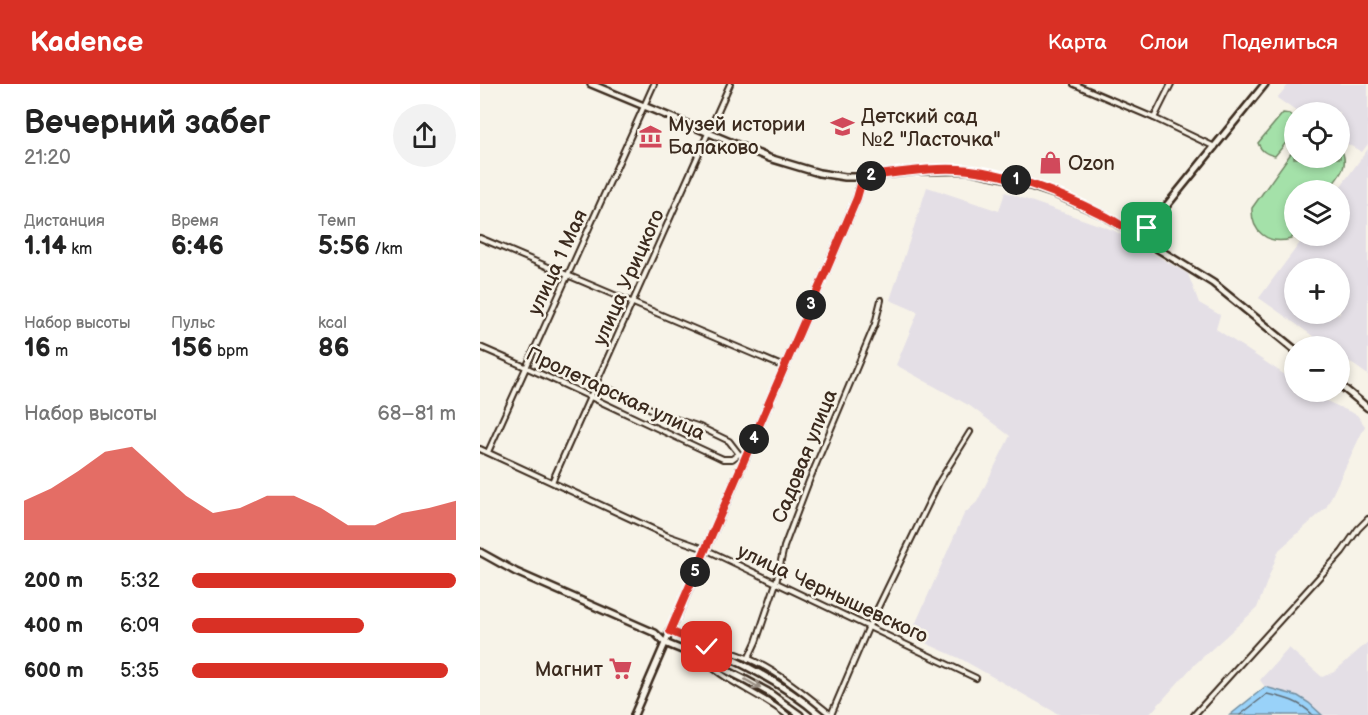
<!DOCTYPE html>
<html lang="ru">
<head>
<meta charset="utf-8">
<style>
	:root { --surface:#fff; --page:#f2f2f2; --text:#222; --muted:#767676; --accent:#d93025 }
	body { margin:0; font-family:"Balsamiq Sans",sans-serif; background:var(--page); color:var(--text); height:100vh; display:flex; flex-direction:column; font-size:22px; white-space:nowrap }
	* { box-sizing:border-box; margin:0 }
	p { font-size:20px; color:var(--muted) }
	.icon { flex:none; width:33px; height:33px; fill:none; stroke:currentColor; stroke-width:2; stroke-linecap:round; stroke-linejoin:round }
	.map { position:relative; flex:1; overflow:hidden }
	.drawer { display:flex; flex-direction:column; background:var(--surface); width:480px }
	.drawer>* { flex:none }
	.tools { position:absolute; left:804px; top:18px; display:grid; gap:12px }
	.tools a { display:grid; place-items:center; width:66px; height:66px; border-radius:50%; background:var(--surface); box-shadow:0 3px 9px #0003; font-size:30px }
	.pin { position:absolute; display:grid; place-items:center; width:51px; height:51px; color:#fff; margin:-26px; border-radius:12px; box-shadow:0 3px 9px #0006 }
	.km { position:absolute; width:30px; height:30px; margin:-15px; border-radius:50%; background:#222; color:#fff; font-size:16px; line-height:30px; text-align:center }
	.round { display:grid; place-items:center; flex:none; width:63px; height:63px; border-radius:32px; background:var(--page) }
	.summary { display:flex; align-items:center; justify-content:space-between; height:102px; padding:0 24px }
	h1 { font-size:33px; font-weight:700; line-height:45px }
	.figures { display:grid; grid-template-columns:repeat(3,1fr); gap:9px; height:102px; padding:6px 24px }
	.figures div { display:grid; align-content:center }
	.figures b { font-size:26px; font-weight:700 }
	.figures small { font-size:16px; font-weight:400 }
	.figures p { font-size:16px }
	.chart { height:168px; padding:12px 24px }
	.chart p { display:flex; justify-content:space-between }
	.chart svg { width:100%; height:108px; margin-top:6px; fill:var(--accent); opacity:.7 }
	ul { padding:0 24px; list-style:none; font-size:20px }
	li { display:grid; grid-template-columns:96px 72px 1fr; align-items:center; height:45px }
	li i { height:15px; border-radius:8px; background:var(--accent) }
	header { display:flex; align-items:center; gap:36px; box-sizing:border-box; height:84px; padding:0 30px; background:var(--accent); color:#fff }
	header strong { font-size:28px }
	nav { display:flex; gap:33px; margin-inline-start:auto; font-size:21px }
	main { display:flex; flex:1; min-height:0 }
	.map>svg:first-child { display:block }
</style>
</head>
<body>
<header>
<strong>Kadence</strong>
<nav><a>Карта</a><a>Слои</a><a>Поделиться</a></nav>
</header>
<main>
<section class="drawer">
<div class="summary"><div><h1>Вечерний забег</h1><p>21:20</p></div><a class="round"><svg class="icon" aria-label="share" viewBox="0 0 24 24"><path d="M12 15V3M7 8l5-5 5 5M5 13v7h14v-7"/></svg></a></div>
<div class="figures">
<div><p>Дистанция</p><b>1.14<small> km</small></b></div>
<div><p>Время</p><b>6:46</b></div>
<div><p>Темп</p><b>5:56<small> /km</small></b></div>
</div>
<div class="figures">
<div><p>Набор высоты</p><b>16<small> m</small></b></div>
<div><p>Пульс</p><b>156<small> bpm</small></b></div>
<div><p>kcal</p><b>86</b></div>
</div>
<div class="chart"><p><span>Набор высоты</span>68–81 m</p>
<svg viewBox="0 0 160 44" preserveAspectRatio="none"><path d="M0 44V28L10 23L20 16L30 8L40 6L50 16L60 26L70 33L80 31L90 26L100 26L110 31L120 38L130 38L140 33L150 31L160 28V44z"/></svg>
</div>
<ul>
<li><b>200 m</b>5:32<i style="width:100%"></i></li>
<li><b>400 m</b>6:09<i style="width:65%"></i></li>
<li><b>600 m</b>5:35<i style="width:97%"></i></li>
</ul>
</section>
<div class="map">
<svg width="888" height="631" viewBox="0 0 888 631">
	<rect width="100%" height="100%" fill="#f7f3e8"/>
	<filter id="ink" filterUnits="userSpaceOnUse"><feTurbulence type="fractalNoise" baseFrequency=".0167" numOctaves="2"/><feDisplacementMap in="SourceGraphic" scale="12" xChannelSelector="R" yChannelSelector="G"/><feConvolveMatrix kernelMatrix="1 2 1 2 8 2 1 2 1" color-interpolation-filters="sRGB"/></filter>
	<g filter="url(#ink)">
		<g fill="#e4dfe6" fill-rule="evenodd">
			<path d="M 809,0 L 888,0 L 888,60 L 882,68 L 860,56 L 860,28 L 817,28 L 797,14 Z"/>
			<path d="M 888,65 L 888,291 L 860,271 L 860,262 L 847,262 L 779,214 L 825,152 L 860,152 L 860,106 L 858,106 ZM 814,184 L 860,184 L 860,230 L 814,230 Z"/>
			<path d="M 447,103 L 519,127 L 525,108 L 633,146 L 708,190 L 719,219 L 740,231 L 736,245 L 814,297 L 814,308 L 830,308 L 842,315 L 877,331 L 885,342 L 846,424 L 799,466 L 777,524 L 713,582 L 669,631 L 580,631 L 481,575 L 430,552 L 484,430 L 497,418 L 530,352 L 490,322 L 416,281 L 438,228 L 410,216 Z"/>
			<path d="M 888,558 L 888,631 L 842,631 L 829,619 L 818,612 L 785,603 L 780,596 L 809,564 L 842,593 L 854,588 Z"/>
		</g>
		<g fill="#a4e1a9" stroke="#708664" stroke-width="1.5">
			<path d="M 803,29 L 809,30 L 814,33 L 814,49 L 795,72 C 786,70 781,67 778,59 Z"/>
			<path d="M 860,63 C 871,82 859,92 848,106 L 814,106 L 814,151 L 811,155 C 788,161 771,148 772,124 L 814,65 L 814,74 L 860,74 Z"/>
		</g>
		<path fill="#99d2f9" stroke="#738fa1" stroke-width="1.5" d="M 785,603 L 818,612 L 829,619 L 842,631 L 750,631 Z"/>
		<g fill="none" stroke-linecap="round" stroke-linejoin="round">
			<path stroke="#616d76" stroke-width="1.5" d="M 760,631 L 787,610 C 806,614 819,617 833,631"/>
			<defs>
				<g id="street">
					<path d="M 594,0 L 674,34 L 735,63"/>
					<path d="M 674,34 L 691,0"/>
					<path d="M 0,154 L 304,283"/>
					<path d="M 0,263 C 82,298 162,338 243,375 L 252,375 L 259,370 L 266,373"/>
					<path d="M 116,300 L 153,315 L 180,330 L 220,343 L 249,357 L 259,370"/>
					<path d="M 0,365 L 188,452 L 225,465 L 496,594"/>
					<path d="M 8,368 L 174,0"/>
					<path d="M 72,398 L 250,0"/>
					<path d="M 231,564 C 276,569 317,603 351,631"/>
					<path d="M 268,575 L 276,558 L 296,499 L 304,463 L 329,397 L 395,240 L 401,216"/>
					<path d="M 225,577 C 248,599 282,611 307,631"/>
					<path d="M 351,631 L 389,542 L 459,398 L 490,348"/>
					<path d="M 714,631 L 862,468 L 878,445 L 888,435"/>
				</g>
				<g id="secondary">
					<path d="M 111,0 L 289,74 L 339,89 L 365,93 L 383,93 L 435,87 L 488,86 L 530,95 L 575,110 L 623,131 L 733,199 L 814,265"/>
					<path d="M 657,152 L 675,136 L 785,0"/>
					<path d="M 860,301 L 888,324"/>
					<path d="M 0,468 L 36,488 L 175,549 L 185,559 L 222,574 L 266,596 L 288,608 L 320,631"/>
					<path d="M 190,547 C 243,570 296,593 340,631"/>
					<path d="M 154,631 L 343,194 L 377,114 L 383,93"/>
				</g>
			</defs>
			<use href="#street" stroke="#3b2a1e" stroke-width="8"/>
			<use href="#secondary" stroke="#3b2a1e" stroke-width="10"/>
			<use href="#street" stroke="#f7f3e8" stroke-width="4"/>
			<use href="#secondary" stroke="#f7f3e8" stroke-width="5"/>
		</g>
		<defs><path id="oneway-shaft" d="M-6 0H5M1.5-3L5.5 0L1.5 3" fill="none" stroke-width="1.6" stroke-linecap="round" stroke-linejoin="round" transform="scale(1.5)"/></defs>
		<use stroke="#998e83" href="#oneway-shaft" transform="translate(273 600) rotate(30)"/>
	</g>
	<g fill="none" stroke-linecap="round" stroke-linejoin="round" filter="url(#ink)">
		<defs>
			<path id="route" d="M 227,563 L 190,547 L 343,194 L 377,114 L 383,93 C 418,89 455,82 490,86 C 533,91 582,110 621,130 C 634,136 645,144 657,152 L 667,144"/>
		</defs>
		<use href="#route" stroke="#fff" stroke-width="12"/>
		<use href="#route" stroke="#d93025" stroke-width="8"/>
	</g>
	<defs>
		<symbol id="school-bare" viewBox="-9 -9 18 18"><path d="M0-5L7-2L0 1L-7-2ZM-4 1L0 2.5L4 1V4Q0 6-4 4Z" fill="#d1495b" stroke="#f7f3e8" stroke-width="2.5" paint-order="stroke"/></symbol>
		<symbol id="museum-bare" viewBox="-9 -9 18 18"><path d="M0-6L6-3V-2H-6V-3ZM-5-1h2V3h-2ZM-1-1h2V3h-2ZM3-1h2V3H3ZM-6 4H6V6H-6Z" fill="#d1495b" stroke="#f7f3e8" stroke-width="2.5" paint-order="stroke"/></symbol>
		<symbol id="shop-bare" viewBox="-9 -9 18 18"><path d="M-5-2.5h2.3a2.7 3.5 0 0 1 5.4 0H5L5.5 6h-11ZM-1.5-2.5h3a1.5 2.3 0 0 0-3 0Z" fill="#d1495b" stroke="#f7f3e8" stroke-width="2.5" paint-order="stroke"/></symbol>
		<symbol id="supermarket-bare" viewBox="-9 -9 18 18"><path d="M-6-5.5h2.5l.6 2H6L4.5 2H-2.5L-4.4-4H-6ZM-1.5 3.2a1.3 1.3 0 1 0 .1 0ZM3 3.2a1.3 1.3 0 1 0 .1 0Z" fill="#d1495b" stroke="#f7f3e8" stroke-width="2.5" paint-order="stroke"/></symbol>
	</defs>
	<g fill-rule="evenodd">
		<use href="#school-bare" x="346" y="26" width="33" height="33"/>
		<use href="#museum-bare" x="154" y="36" width="33" height="33"/>
		<use href="#shop-bare" x="554" y="62" width="33" height="33"/>
		<use href="#supermarket-bare" x="124" y="568" width="33" height="33"/>
	</g>
	<g text-anchor="middle" stroke-width="5" stroke-linejoin="round" paint-order="stroke">
		<g font-size="20" fill="#3b2a1e" stroke="#f7f3e8" text-anchor="start">
			<text x="381" y="39">Детский сад<tspan x="381" dy="23">№2 "Ласточка"</tspan></text>
			<text x="188" y="47">Музей истории<tspan x="188" dy="23">Балаково</tspan></text>
			<text x="588" y="86">Ozon</text>
			<text x="123" y="592" text-anchor="end">Магнит</text>
		</g>
		<g font-size="20" fill="#3b2a1e" stroke="#f7f3e8">
			<text transform="translate(77 178) rotate(-65)" y="7">улица 1 Мая</text>
			<text transform="translate(148 193) rotate(-66)" y="7">улица Урицкого</text>
			<text transform="translate(136 309) rotate(25)" y="7">Пролетарская улица</text>
			<text transform="translate(324 372) rotate(-68)" y="7">Садовая улица</text>
			<text transform="translate(353 509) rotate(25)" y="7">улица Чернышевского</text>
		</g>
	</g>
</svg>
<div class="tools">
<a><svg class="icon" aria-label="locate" viewBox="0 0 24 24"><circle cx="12" cy="12" r="6"/><path d="M12 2v4M12 18v4M2 12h4M18 12h4"/></svg></a>
<a><svg class="icon" aria-label="layers" viewBox="0 0 24 24"><path d="M12 4l9 5-9 5-9-5zM3 14l9 5 9-5"/></svg></a>
<a>+</a>
<a>−</a>
</div>
<div class="pin" style="left:667px;top:144px;background:#1e9e55"><svg class="icon" aria-label="arrive" viewBox="0 0 24 24"><path d="M6 21V4h12l-3 4 3 4H6"/></svg></div>
<div class="pin" style="left:227px;top:563px;background:#d93025"><svg class="icon" aria-label="check" viewBox="0 0 24 24"><path d="M5 12l5 5 9-10"/></svg></div>
<b class="km" style="left:536px;top:96px">1</b>
<b class="km" style="left:391px;top:92px">2</b>
<b class="km" style="left:331px;top:221px">3</b>
<b class="km" style="left:274px;top:355px">4</b>
<b class="km" style="left:215px;top:488px">5</b>
</div>
</main>
</body>
</html>
